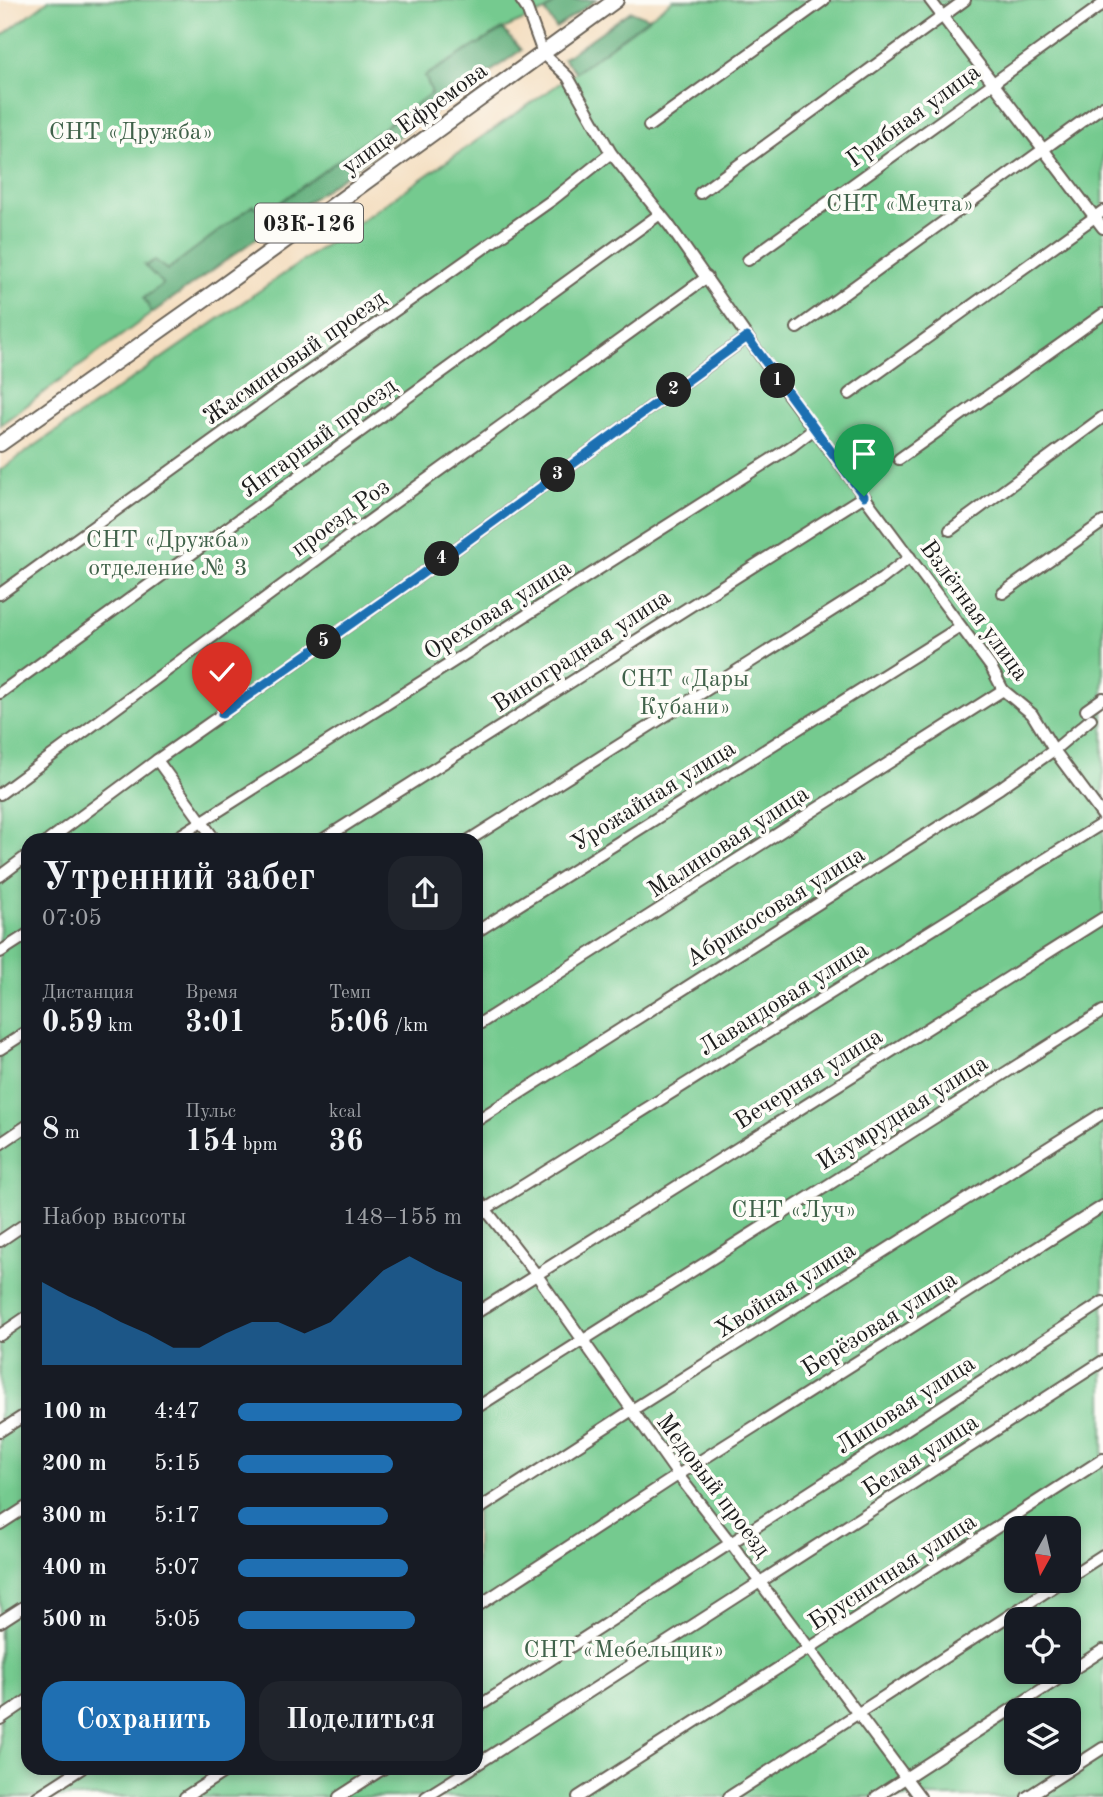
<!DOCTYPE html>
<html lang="ru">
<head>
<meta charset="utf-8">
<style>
	:root { --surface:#171b24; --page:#20242c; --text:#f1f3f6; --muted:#9ea1a6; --accent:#1f6fb2 }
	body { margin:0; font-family:"Old Standard TT",serif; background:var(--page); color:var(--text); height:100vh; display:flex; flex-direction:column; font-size:26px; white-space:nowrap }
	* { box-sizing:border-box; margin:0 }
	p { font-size:23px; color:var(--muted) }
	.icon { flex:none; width:38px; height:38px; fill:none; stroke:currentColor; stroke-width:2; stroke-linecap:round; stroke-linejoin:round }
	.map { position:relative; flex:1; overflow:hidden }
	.side { position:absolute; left:21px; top:833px; width:462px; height:942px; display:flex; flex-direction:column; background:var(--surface); border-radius:21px; box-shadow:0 4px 10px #0003 }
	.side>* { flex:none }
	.needle { width:46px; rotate:188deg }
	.buttons { position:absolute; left:1004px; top:1516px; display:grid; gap:14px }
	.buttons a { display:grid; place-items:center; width:77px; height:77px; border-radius:14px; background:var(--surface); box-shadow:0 4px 10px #0003; font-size:35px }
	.pin { position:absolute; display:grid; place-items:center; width:60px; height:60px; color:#fff; margin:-72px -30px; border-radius:50% 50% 50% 0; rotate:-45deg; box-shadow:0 0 7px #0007 }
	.pin .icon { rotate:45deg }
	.km { position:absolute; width:35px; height:35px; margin:-18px; border-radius:50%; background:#222; color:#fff; font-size:19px; line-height:35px; text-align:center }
	.round { display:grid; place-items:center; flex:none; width:74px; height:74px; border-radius:21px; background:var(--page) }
	.summary { display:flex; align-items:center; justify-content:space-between; height:119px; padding:0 21px }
	h1 { font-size:38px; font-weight:600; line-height:52px }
	.figures { display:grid; grid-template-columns:repeat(3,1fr); gap:10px; height:119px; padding:7px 21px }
	.figures div { display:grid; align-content:center }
	.figures b { font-size:30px; font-weight:600 }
	.figures small { font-size:19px; font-weight:400 }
	.figures p { font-size:19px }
	.chart { height:196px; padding:14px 21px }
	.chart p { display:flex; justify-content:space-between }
	.chart svg { width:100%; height:126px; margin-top:7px; fill:var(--accent); opacity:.7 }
	.cta { display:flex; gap:14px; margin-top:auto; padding:14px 21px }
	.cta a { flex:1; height:80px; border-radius:21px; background:var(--accent); color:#fff; font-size:28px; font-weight:600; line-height:80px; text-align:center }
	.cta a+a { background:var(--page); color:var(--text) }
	ul { padding:0 21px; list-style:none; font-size:23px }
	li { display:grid; grid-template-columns:112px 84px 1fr; align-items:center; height:52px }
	li i { height:18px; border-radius:9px; background:var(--accent) }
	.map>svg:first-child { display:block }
</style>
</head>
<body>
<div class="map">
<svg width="1103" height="1797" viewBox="0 0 1103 1797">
	<rect width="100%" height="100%" fill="#fdfcf7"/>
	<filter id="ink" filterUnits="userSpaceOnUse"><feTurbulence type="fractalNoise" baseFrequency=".0143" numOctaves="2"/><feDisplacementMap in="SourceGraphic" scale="14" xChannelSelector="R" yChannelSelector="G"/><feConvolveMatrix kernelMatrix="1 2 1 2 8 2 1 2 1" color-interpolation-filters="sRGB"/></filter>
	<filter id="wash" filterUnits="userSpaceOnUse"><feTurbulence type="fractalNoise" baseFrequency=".00686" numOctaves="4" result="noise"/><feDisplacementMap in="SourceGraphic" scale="28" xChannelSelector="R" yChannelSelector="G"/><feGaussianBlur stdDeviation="1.57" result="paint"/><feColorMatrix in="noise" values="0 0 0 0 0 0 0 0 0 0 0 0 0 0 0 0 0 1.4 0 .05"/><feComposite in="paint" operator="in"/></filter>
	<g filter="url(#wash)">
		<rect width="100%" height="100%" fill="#f4dec0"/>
		<g fill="#75ca8f" stroke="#487356" stroke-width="2" fill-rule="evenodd">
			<path d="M 49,0 L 559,0 L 545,11 L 503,29 L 426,76 L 433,92 L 264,214 L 253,206 L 167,271 L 145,265 L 163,284 L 144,298 L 152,313 L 0,425 L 0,37 Z"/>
			<path d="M 673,0 L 1103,0 L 1103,1797 L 0,1797 L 0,470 L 576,72 ZM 28,840 L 476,840 L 476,1768 L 28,1768 ZM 1017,1528 L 1069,1528 L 1069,1580 L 1017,1580 ZM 1017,1619 L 1069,1619 L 1069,1671 L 1017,1671 ZM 1017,1710 L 1069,1710 L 1069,1762 L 1017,1762 Z"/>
		</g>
		<g fill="#60ae7a" stroke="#3e654b" stroke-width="2">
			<path d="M 559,0 L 596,0 L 556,28 L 545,11 Z"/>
			<path d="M 631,11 L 649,18 L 576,72 L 563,59 Z"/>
			<path d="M 503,29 L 521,50 L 152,313 L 144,298 L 163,284 L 145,266 L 155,260 L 167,270 L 253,205 L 264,214 L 432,93 L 425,76 Z"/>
		</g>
	</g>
	<g filter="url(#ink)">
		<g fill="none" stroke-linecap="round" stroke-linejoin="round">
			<defs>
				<g id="minor">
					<path d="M 521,0 L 527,9 L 543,53 L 568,77 L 611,153 L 669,225 L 776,378 L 991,667 L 1003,690 L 1032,714 L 1054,750 L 1103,816"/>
					<path d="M 930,0 L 1103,228"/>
					<path d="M 649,126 L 824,0"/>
					<path d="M 700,193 L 965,0"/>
					<path d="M 748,260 L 1103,4"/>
					<path d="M 797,328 L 1103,106"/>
					<path d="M 849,394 L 1103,211"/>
					<path d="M 899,459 L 1103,314"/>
					<path d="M 950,530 L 1103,417"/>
					<path d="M 1003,593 L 1103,522"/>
					<path d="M 0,594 L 277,394 L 552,200 L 611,153"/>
					<path d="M 0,693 L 660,214"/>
					<path d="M 1086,710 L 1103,698"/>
					<path d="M 157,760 L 215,840"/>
					<path d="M 0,794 L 372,519 L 707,277"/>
					<path d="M 49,840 L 157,760 L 419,576 L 747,337"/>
					<path d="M 173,840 L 792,446 L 814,429"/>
					<path d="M 322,840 L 864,496"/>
					<path d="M 469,840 L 882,579 L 910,557"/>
					<path d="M 0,876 L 28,855"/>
					<path d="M 476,932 L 960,627"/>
					<path d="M 0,952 L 28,934"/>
					<path d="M 476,1026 L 1003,690"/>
					<path d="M 0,1049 L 28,1031"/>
					<path d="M 476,1121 L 1000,788 L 1054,750 L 1091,719"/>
					<path d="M 0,1144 L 28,1125"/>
					<path d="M 476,1197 L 536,1274 L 678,1475 L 730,1542 L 920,1797"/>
					<path d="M 476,1215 L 1103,823"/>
					<path d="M 0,1241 L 28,1222"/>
					<path d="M 476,1313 L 1103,918"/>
					<path d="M 0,1335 L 28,1316"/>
					<path d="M 476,1408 L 1103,1011"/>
					<path d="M 0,1431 L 28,1413"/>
					<path d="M 476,1511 L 632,1410 L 1103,1113"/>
					<path d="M 0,1524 L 28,1506"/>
					<path d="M 1069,1577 L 1103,1555"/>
					<path d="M 476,1607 L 678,1475 L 1103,1206"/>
					<path d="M 0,1622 L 28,1604"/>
					<path d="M 476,1708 L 1103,1302"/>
					<path d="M 0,1719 L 28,1700"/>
					<path d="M 476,1765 L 1103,1361"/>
					<path d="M 37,1797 L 82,1768"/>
					<path d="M 185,1797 L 230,1768"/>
					<path d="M 339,1797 L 384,1768"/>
					<path d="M 426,1797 L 472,1768"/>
					<path d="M 578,1797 L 1103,1459"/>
					<path d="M 729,1797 L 1064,1580"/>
					<path d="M 876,1797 L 1103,1650"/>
					<path d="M 1027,1797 L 1103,1748"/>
				</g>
				<path id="major" d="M 0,444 L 206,298 L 616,0"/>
			</defs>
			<use href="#minor" stroke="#686055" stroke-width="14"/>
			<use href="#major" stroke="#686055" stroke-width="18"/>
			<use href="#minor" stroke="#fff" stroke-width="10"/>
			<use href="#major" stroke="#fff" stroke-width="14"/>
		</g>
	</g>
	<g fill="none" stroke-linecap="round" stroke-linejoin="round" filter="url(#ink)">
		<defs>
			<path id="route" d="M 222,714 L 419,576 L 747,337 L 864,496"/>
		</defs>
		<use href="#route" stroke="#fff" stroke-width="14"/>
		<use href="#route" stroke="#1f6fb2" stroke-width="9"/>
	</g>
	<g text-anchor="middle" stroke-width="7" stroke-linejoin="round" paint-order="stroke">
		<rect fill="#fdfcf7" stroke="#605f5e" stroke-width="2" x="255" y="203.5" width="108" height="39" rx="5"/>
		<g font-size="23" font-weight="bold" fill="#1c1c1c">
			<text x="309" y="231">03К-126</text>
		</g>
		<g font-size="24" fill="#1c1c1c" stroke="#fdfcf7">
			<text transform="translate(913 115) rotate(-36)" y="8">Грибная улица</text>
			<text transform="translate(414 118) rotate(-36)" y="8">улица Ефремова</text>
			<text transform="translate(294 357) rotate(-35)" y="8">Жасминовый проезд</text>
			<text transform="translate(318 437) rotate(-36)" y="8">Янтарный проезд</text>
			<text transform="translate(340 517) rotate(-36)" y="8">проезд Роз</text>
			<text transform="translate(497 609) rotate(-32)" y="8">Ореховая улица</text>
			<text transform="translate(975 610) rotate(54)" y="8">Взлётная улица</text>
			<text transform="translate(581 650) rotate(-33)" y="8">Виноградная улица</text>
			<text transform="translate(653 795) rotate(-32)" y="8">Урожайная улица</text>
			<text transform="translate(728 841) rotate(-33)" y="8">Малиновая улица</text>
			<text transform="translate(775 906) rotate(-32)" y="8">Абрикосовая улица</text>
			<text transform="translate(783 998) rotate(-32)" y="8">Лавандовая улица</text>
			<text transform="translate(808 1078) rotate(-32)" y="8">Вечерняя улица</text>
			<text transform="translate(902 1112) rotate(-32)" y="8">Изумрудная улица</text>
			<text transform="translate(785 1289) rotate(-32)" y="8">Хвойная улица</text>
			<text transform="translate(879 1323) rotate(-32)" y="8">Берёзовая улица</text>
			<text transform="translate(905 1404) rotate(-33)" y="8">Липовая улица</text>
			<text transform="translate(920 1455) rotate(-33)" y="8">Белая улица</text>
			<text transform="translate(714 1485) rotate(53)" y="8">Медовый проезд</text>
			<text transform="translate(892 1571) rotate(-33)" y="8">Брусничная улица</text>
		</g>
		<g font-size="24" fill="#40624a" stroke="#fdfcf7">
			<text x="131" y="139">СНТ «Дружба»</text>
			<text x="900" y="211">СНТ «Мечта»</text>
			<text x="168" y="547">СНТ «Дружба»<tspan x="168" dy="28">отделение № 3</tspan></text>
			<text x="685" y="686">СНТ «Дары<tspan x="685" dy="28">Кубани»</tspan></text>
			<text x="794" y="1217">СНТ «Луч»</text>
			<text x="624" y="1657">СНТ «Мебельщик»</text>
		</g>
	</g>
</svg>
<div class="buttons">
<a><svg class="needle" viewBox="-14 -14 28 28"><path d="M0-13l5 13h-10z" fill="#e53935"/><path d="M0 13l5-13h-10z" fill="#9ea1a6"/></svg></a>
<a><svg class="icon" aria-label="locate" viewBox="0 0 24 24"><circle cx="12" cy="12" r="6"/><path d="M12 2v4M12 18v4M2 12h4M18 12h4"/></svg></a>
<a><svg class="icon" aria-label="layers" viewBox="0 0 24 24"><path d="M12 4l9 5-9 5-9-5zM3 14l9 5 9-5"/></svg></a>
</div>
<div class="pin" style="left:864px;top:496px;background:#1e9e55"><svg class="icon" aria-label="arrive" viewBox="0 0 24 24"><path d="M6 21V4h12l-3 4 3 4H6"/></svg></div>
<div class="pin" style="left:222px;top:714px;background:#d93025"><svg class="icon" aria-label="check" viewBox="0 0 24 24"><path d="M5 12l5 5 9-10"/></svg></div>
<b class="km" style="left:778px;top:381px">1</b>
<b class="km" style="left:674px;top:390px">2</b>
<b class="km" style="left:558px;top:475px">3</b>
<b class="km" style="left:442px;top:559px">4</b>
<b class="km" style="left:324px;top:642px">5</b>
<section class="side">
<div class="summary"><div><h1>Утренний забег</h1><p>07:05</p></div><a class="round"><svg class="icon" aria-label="share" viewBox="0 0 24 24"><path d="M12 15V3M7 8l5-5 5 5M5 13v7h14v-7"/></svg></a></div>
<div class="figures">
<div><p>Дистанция</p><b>0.59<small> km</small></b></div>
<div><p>Время</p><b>3:01</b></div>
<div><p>Темп</p><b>5:06<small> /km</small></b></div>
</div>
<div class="figures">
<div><b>8<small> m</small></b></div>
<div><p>Пульс</p><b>154<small> bpm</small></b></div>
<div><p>kcal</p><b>36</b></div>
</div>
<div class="chart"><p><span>Набор высоты</span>148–155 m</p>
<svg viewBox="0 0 160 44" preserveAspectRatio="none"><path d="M0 44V15L10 20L20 24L30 29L40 33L50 38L60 38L70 33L80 29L90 29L100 33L110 29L120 20L130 11L140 6L150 11L160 15V44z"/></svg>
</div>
<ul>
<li><b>100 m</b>4:47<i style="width:100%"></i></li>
<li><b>200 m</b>5:15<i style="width:69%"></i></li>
<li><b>300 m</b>5:17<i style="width:67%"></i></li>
<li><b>400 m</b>5:07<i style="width:76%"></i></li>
<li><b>500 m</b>5:05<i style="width:79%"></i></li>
</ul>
<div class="cta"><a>Сохранить</a><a>Поделиться</a></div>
</section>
</div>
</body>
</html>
